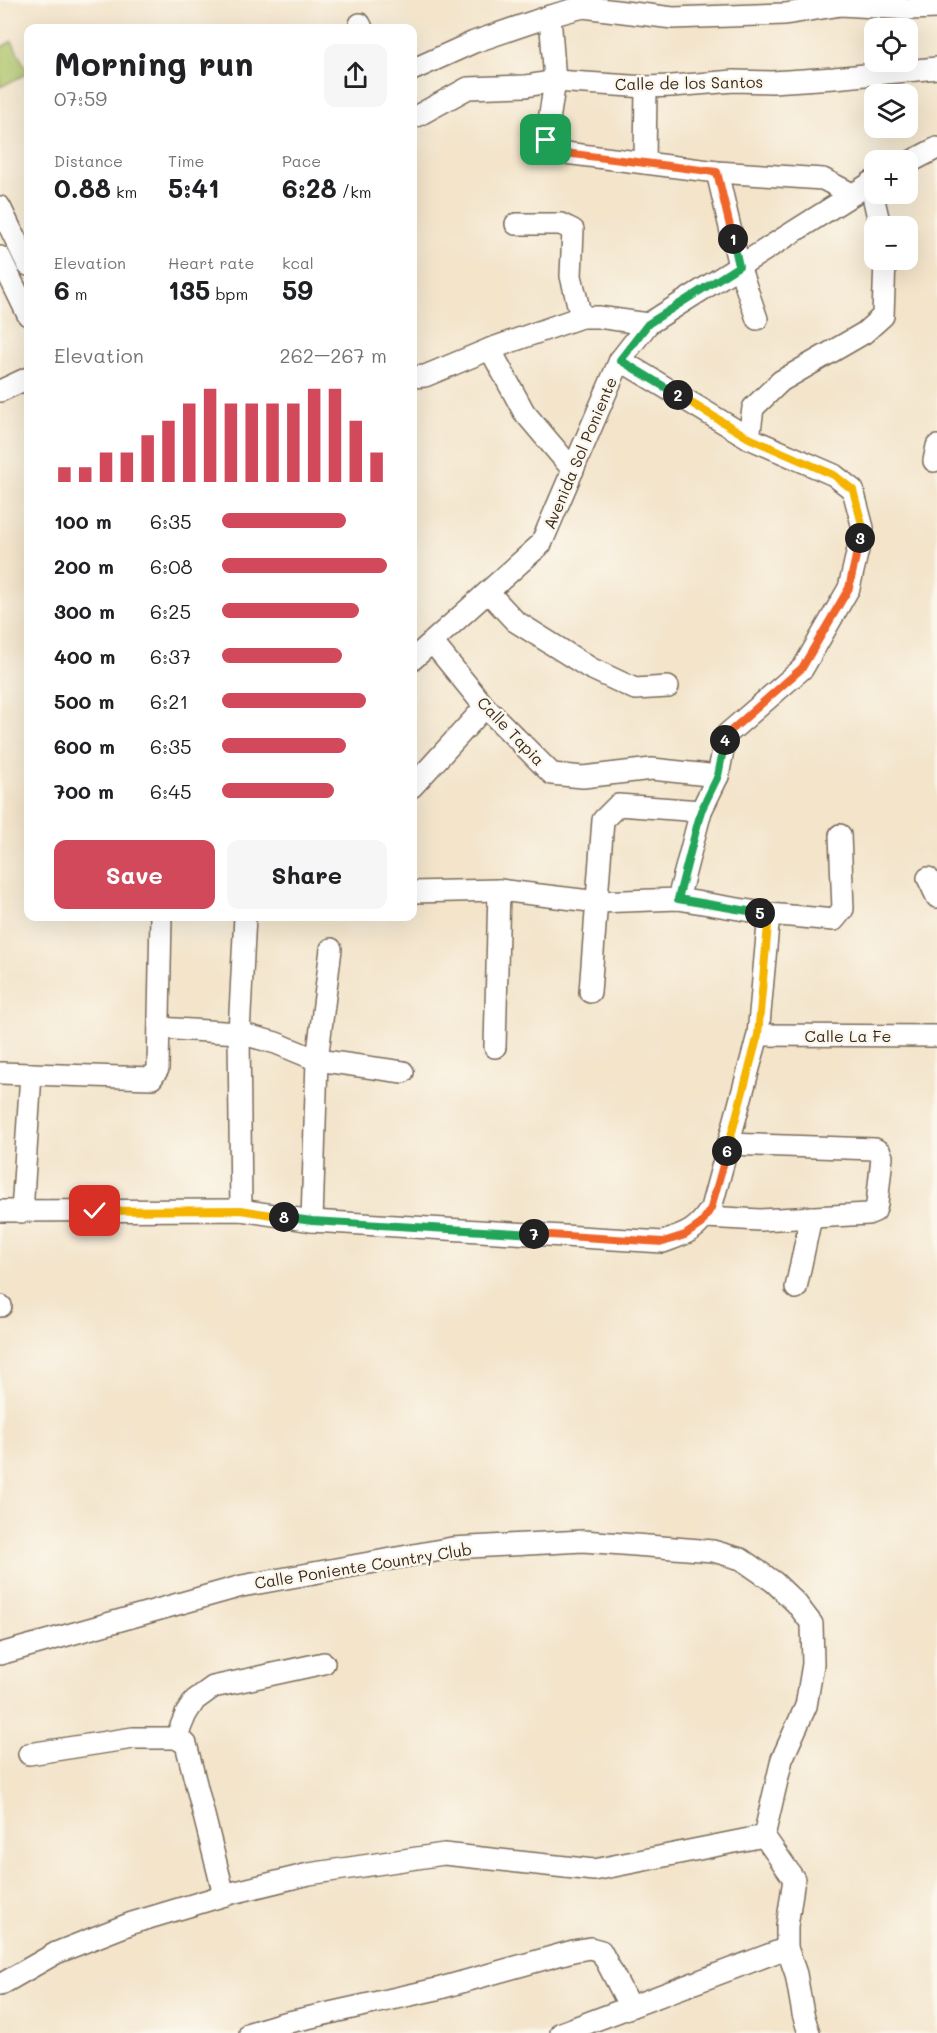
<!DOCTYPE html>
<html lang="en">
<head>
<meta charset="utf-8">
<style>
	:root { --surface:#fff; --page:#f6f6f6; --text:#202124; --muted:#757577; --accent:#d1495b }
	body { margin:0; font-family:Mali,sans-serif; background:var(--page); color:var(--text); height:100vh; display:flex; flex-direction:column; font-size:22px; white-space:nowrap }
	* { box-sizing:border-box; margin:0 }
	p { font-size:20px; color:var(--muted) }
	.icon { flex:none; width:33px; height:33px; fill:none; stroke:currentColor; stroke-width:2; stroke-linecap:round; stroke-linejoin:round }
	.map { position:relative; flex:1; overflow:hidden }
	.sheet { position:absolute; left:24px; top:24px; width:393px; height:897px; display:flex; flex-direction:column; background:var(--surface); border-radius:12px; box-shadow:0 6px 24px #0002 }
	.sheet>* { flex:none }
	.controls { position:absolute; left:864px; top:18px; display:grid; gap:12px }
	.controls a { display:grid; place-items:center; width:54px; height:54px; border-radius:12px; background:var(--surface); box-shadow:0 6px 24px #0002; font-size:30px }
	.pin { position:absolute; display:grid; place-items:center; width:51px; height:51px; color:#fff; margin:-26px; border-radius:12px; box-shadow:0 3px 9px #0006 }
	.km { position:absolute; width:30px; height:30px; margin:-15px; border-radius:50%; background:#222; color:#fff; font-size:16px; line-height:30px; text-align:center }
	.round { display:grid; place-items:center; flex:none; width:63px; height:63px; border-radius:12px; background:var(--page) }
	.summary { display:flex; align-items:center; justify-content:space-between; height:102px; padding:0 30px }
	h1 { font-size:33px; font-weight:700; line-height:45px }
	.metrics { display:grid; grid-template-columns:repeat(3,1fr); gap:9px; height:102px; padding:6px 30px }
	.metrics div { display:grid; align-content:center }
	.metrics b { font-size:26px; font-weight:700 }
	.metrics small { font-size:16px; font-weight:400 }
	.metrics p { font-size:16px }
	.chart { height:168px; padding:12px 30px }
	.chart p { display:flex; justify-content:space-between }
	.chart svg { width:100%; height:108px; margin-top:6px; stroke:var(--accent); stroke-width:6 }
	.button { display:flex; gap:12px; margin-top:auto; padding:12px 30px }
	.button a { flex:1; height:69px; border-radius:12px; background:var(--accent); color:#fff; font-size:24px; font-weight:700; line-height:69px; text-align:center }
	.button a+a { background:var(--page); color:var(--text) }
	ul { padding:0 30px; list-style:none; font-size:20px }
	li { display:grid; grid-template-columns:96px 72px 1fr; align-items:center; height:45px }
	li i { height:15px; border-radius:8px; background:var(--accent) }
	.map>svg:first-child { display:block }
</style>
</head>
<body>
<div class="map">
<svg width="937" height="2033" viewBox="0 0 937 2033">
	<rect width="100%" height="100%" fill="#fbf7ec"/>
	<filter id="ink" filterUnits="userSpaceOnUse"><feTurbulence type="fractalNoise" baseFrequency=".0167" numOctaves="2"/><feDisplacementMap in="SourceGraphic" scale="12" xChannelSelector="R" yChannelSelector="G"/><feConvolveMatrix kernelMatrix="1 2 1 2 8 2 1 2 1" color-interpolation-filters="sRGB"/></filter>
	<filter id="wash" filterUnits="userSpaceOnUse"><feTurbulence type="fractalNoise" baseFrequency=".008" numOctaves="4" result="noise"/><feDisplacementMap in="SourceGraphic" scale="24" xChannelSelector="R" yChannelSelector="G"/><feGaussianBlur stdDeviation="1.35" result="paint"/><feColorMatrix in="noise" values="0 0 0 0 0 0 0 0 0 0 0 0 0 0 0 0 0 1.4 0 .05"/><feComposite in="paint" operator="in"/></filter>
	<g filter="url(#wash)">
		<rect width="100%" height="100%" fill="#f3e4ca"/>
		<path fill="#aec469" stroke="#747744" stroke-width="1.5" d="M 12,41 L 28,73 L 0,87 L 0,48 Z"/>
	</g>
	<g filter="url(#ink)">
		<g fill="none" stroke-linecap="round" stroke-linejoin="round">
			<defs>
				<g id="minor">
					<path d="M 550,16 L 555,81 L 546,140 L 549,151 L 717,172 L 823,179 L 852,194"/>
					<path d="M 360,24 L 362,28"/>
					<path d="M 412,70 L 474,42 L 550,16 L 583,7 L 673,18 L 785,14 L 841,5 L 909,9 L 937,8"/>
					<path d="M 412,116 L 417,116 L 468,88 L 526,86 L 555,81 L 646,87 L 672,86 L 734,81 L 772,82 L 834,78 L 937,68"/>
					<path d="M 645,163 L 646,87"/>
					<path d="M 908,163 L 937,148"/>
					<path d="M 717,172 L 739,266 L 757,319"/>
					<path d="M 870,183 L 880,226"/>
					<path d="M 0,207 L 28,265"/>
					<path d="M 516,224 L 561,224 L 573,230 L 571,276 L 581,317"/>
					<path d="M 0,257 L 28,315"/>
					<path d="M 490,349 L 524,412 L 573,470"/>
					<path d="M 620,360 L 749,438 L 834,475 L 853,490 L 863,528 L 849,588 L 803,668 L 726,735 L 718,776 L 701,811 L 678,899"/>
					<path d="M 412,377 L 425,376 L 490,349 L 581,317 L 598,317 L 648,324"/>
					<path d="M 0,391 L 28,378"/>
					<path d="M 749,438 L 753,408 L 781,381 L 864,333 L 883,316 L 885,260"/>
					<path d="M 934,461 L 937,446"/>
					<path d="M 488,592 L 515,621 L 590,668 L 635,689 L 668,687"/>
					<path d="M 433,643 L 485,707 L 552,774 L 583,777 L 652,769 L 718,776"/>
					<path d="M 412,660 L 541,544 L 620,360 L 648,324 L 874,181"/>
					<path d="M 412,787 L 485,707"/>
					<path d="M 928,878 L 937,897"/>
					<path d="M 769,914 L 834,920 L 843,909 L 840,835"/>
					<path d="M 590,992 L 603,820 L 618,805 L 701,811"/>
					<path d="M 159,1028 L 239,1033 L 276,1043 L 317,1060 L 403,1072"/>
					<path d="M 758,1035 L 937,1036"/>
					<path d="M 495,1047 L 499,890"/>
					<path d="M 0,1073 L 152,1078 L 158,1069 L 161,916"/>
					<path d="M 241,1210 L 239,1033 L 245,916"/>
					<path d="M 0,1211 L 241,1210 L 312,1221 L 663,1242 C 687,1234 698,1230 711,1208 L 758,1035 L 769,914 L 678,899 L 598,902 L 499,890 L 412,892"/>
					<path d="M 22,1212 L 31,1074"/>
					<path d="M 706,1217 L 760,1220 L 868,1214 L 875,1211 L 877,1204 L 882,1157 L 880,1152 L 875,1149 L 728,1144"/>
					<path d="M 312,1221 L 317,1060 L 331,949"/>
					<path d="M 796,1288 L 811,1217"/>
					<path d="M 0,1306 L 1,1306"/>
					<path d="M 0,1654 L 242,1586 L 452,1548 L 583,1541 L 713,1551 L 741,1559 L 774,1582 L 796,1603 L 812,1624 L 813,1664 L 806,1706 L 782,1759 L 764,1836"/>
					<path d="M 176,1738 L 186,1714 L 195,1700 L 213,1687 L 324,1663"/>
					<path d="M 29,1754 L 133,1738 L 176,1738 L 186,1744 L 224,1895"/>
					<path d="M 764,1836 L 794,1879 L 787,1926 L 787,1948 L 796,1974 L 803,2014 L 809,2033"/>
					<path d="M 0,1985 L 56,1953 L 132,1923 L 232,1893 L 309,1874 L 444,1854 L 594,1870 L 764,1836"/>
					<path d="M 250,2033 L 280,2024 L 437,1989 L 573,1951 L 590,1948 L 601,1951 L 630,2007"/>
					<path d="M 561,2033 L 787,1948"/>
				</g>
			</defs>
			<use href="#minor" stroke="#7b6b5a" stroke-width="24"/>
			<use href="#minor" stroke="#fff" stroke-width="21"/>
		</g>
	</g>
	<g fill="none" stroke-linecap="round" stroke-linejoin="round" filter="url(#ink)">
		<defs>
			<path id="split-1" d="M 546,140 L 549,151 L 717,172 L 733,239"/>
			<path id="split-2" d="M 678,395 L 620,360 L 648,324 L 739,266 L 733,239"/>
			<path id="split-3" d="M 678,395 L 749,438 L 834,475 L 853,490 L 863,528 L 860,538"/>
			<path id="split-4" d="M 725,740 L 726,735 L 802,668 L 849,588 L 860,538"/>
			<path id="split-5" d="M 725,740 L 718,776 L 701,811 L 678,899 L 760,913"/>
			<path id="split-6" d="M 727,1151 L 758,1035 L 769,914 L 760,913"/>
			<path id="split-7" d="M 534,1234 L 663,1242 L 685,1235 L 701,1224 L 711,1208 L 727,1151"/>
			<path id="split-8" d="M 284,1217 L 312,1221 L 534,1234"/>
			<path id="split-9" d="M 95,1211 L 241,1210 L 284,1217"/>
		</defs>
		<use href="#split-1" stroke="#fff" stroke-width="12"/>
		<use href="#split-2" stroke="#fff" stroke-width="12"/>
		<use href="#split-3" stroke="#fff" stroke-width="12"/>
		<use href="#split-4" stroke="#fff" stroke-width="12"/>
		<use href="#split-5" stroke="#fff" stroke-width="12"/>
		<use href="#split-6" stroke="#fff" stroke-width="12"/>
		<use href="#split-7" stroke="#fff" stroke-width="12"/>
		<use href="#split-8" stroke="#fff" stroke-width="12"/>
		<use href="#split-9" stroke="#fff" stroke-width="12"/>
		<use href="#split-1" stroke="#f0652b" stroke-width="8"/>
		<use href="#split-2" stroke="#22a559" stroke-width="8"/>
		<use href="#split-3" stroke="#f5b400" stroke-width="8"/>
		<use href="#split-4" stroke="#f0652b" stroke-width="8"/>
		<use href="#split-5" stroke="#22a559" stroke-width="8"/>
		<use href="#split-6" stroke="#f5b400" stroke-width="8"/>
		<use href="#split-7" stroke="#f0652b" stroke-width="8"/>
		<use href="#split-8" stroke="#22a559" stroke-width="8"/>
		<use href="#split-9" stroke="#f5b400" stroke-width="8"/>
	</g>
	<g text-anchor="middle" stroke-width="5" stroke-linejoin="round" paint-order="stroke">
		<g font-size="16" fill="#3b2a1e" stroke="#fbf7ec">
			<text transform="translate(689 83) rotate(-1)" y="6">Calle de los Santos</text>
			<text transform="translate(580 453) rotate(-67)" y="6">Avenida Sol Poniente</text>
			<text transform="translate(511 731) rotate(46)" y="6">Calle Tapia</text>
			<text x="848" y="1042">Calle La Fe</text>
			<text transform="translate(363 1566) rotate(-9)" y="6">Calle Poniente Country Club</text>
		</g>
	</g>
</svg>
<div class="controls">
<a><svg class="icon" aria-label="locate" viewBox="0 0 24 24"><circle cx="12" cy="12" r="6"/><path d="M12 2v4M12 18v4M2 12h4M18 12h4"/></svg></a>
<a><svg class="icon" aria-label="layers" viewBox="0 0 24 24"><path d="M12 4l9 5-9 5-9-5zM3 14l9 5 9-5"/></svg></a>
<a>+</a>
<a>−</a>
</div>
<div class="pin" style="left:546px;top:140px;background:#1e9e55"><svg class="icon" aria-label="arrive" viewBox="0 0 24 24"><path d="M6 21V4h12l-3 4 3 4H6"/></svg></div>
<div class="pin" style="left:95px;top:1211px;background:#d93025"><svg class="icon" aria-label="check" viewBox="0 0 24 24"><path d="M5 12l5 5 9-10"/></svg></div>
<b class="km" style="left:733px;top:239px">1</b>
<b class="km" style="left:678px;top:395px">2</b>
<b class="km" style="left:860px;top:538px">3</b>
<b class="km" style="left:725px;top:740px">4</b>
<b class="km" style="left:760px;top:913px">5</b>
<b class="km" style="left:727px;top:1151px">6</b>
<b class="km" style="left:534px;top:1234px">7</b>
<b class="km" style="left:284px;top:1217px">8</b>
<section class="sheet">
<div class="summary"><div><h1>Morning run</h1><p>07:59</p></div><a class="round"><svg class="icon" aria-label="share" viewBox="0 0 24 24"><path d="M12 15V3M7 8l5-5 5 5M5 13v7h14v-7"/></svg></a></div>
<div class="metrics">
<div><p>Distance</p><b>0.88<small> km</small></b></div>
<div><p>Time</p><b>5:41</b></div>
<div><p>Pace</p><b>6:28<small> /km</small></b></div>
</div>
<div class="metrics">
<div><p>Elevation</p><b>6<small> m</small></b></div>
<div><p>Heart rate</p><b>135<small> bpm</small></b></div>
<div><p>kcal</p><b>59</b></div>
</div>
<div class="chart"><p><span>Elevation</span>262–267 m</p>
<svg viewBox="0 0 160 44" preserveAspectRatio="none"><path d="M5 44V38M15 44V38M25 44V32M35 44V32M45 44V25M55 44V19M65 44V12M75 44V6M85 44V12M95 44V12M105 44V12M115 44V12M125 44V6M135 44V6M145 44V19M155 44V32"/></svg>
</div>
<ul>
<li><b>100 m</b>6:35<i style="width:75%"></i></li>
<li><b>200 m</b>6:08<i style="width:100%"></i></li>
<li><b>300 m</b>6:25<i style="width:83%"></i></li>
<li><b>400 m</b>6:37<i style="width:73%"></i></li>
<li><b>500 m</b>6:21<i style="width:87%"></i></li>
<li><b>600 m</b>6:35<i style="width:75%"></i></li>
<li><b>700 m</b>6:45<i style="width:68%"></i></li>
</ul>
<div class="button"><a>Save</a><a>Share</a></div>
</section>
</div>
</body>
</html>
